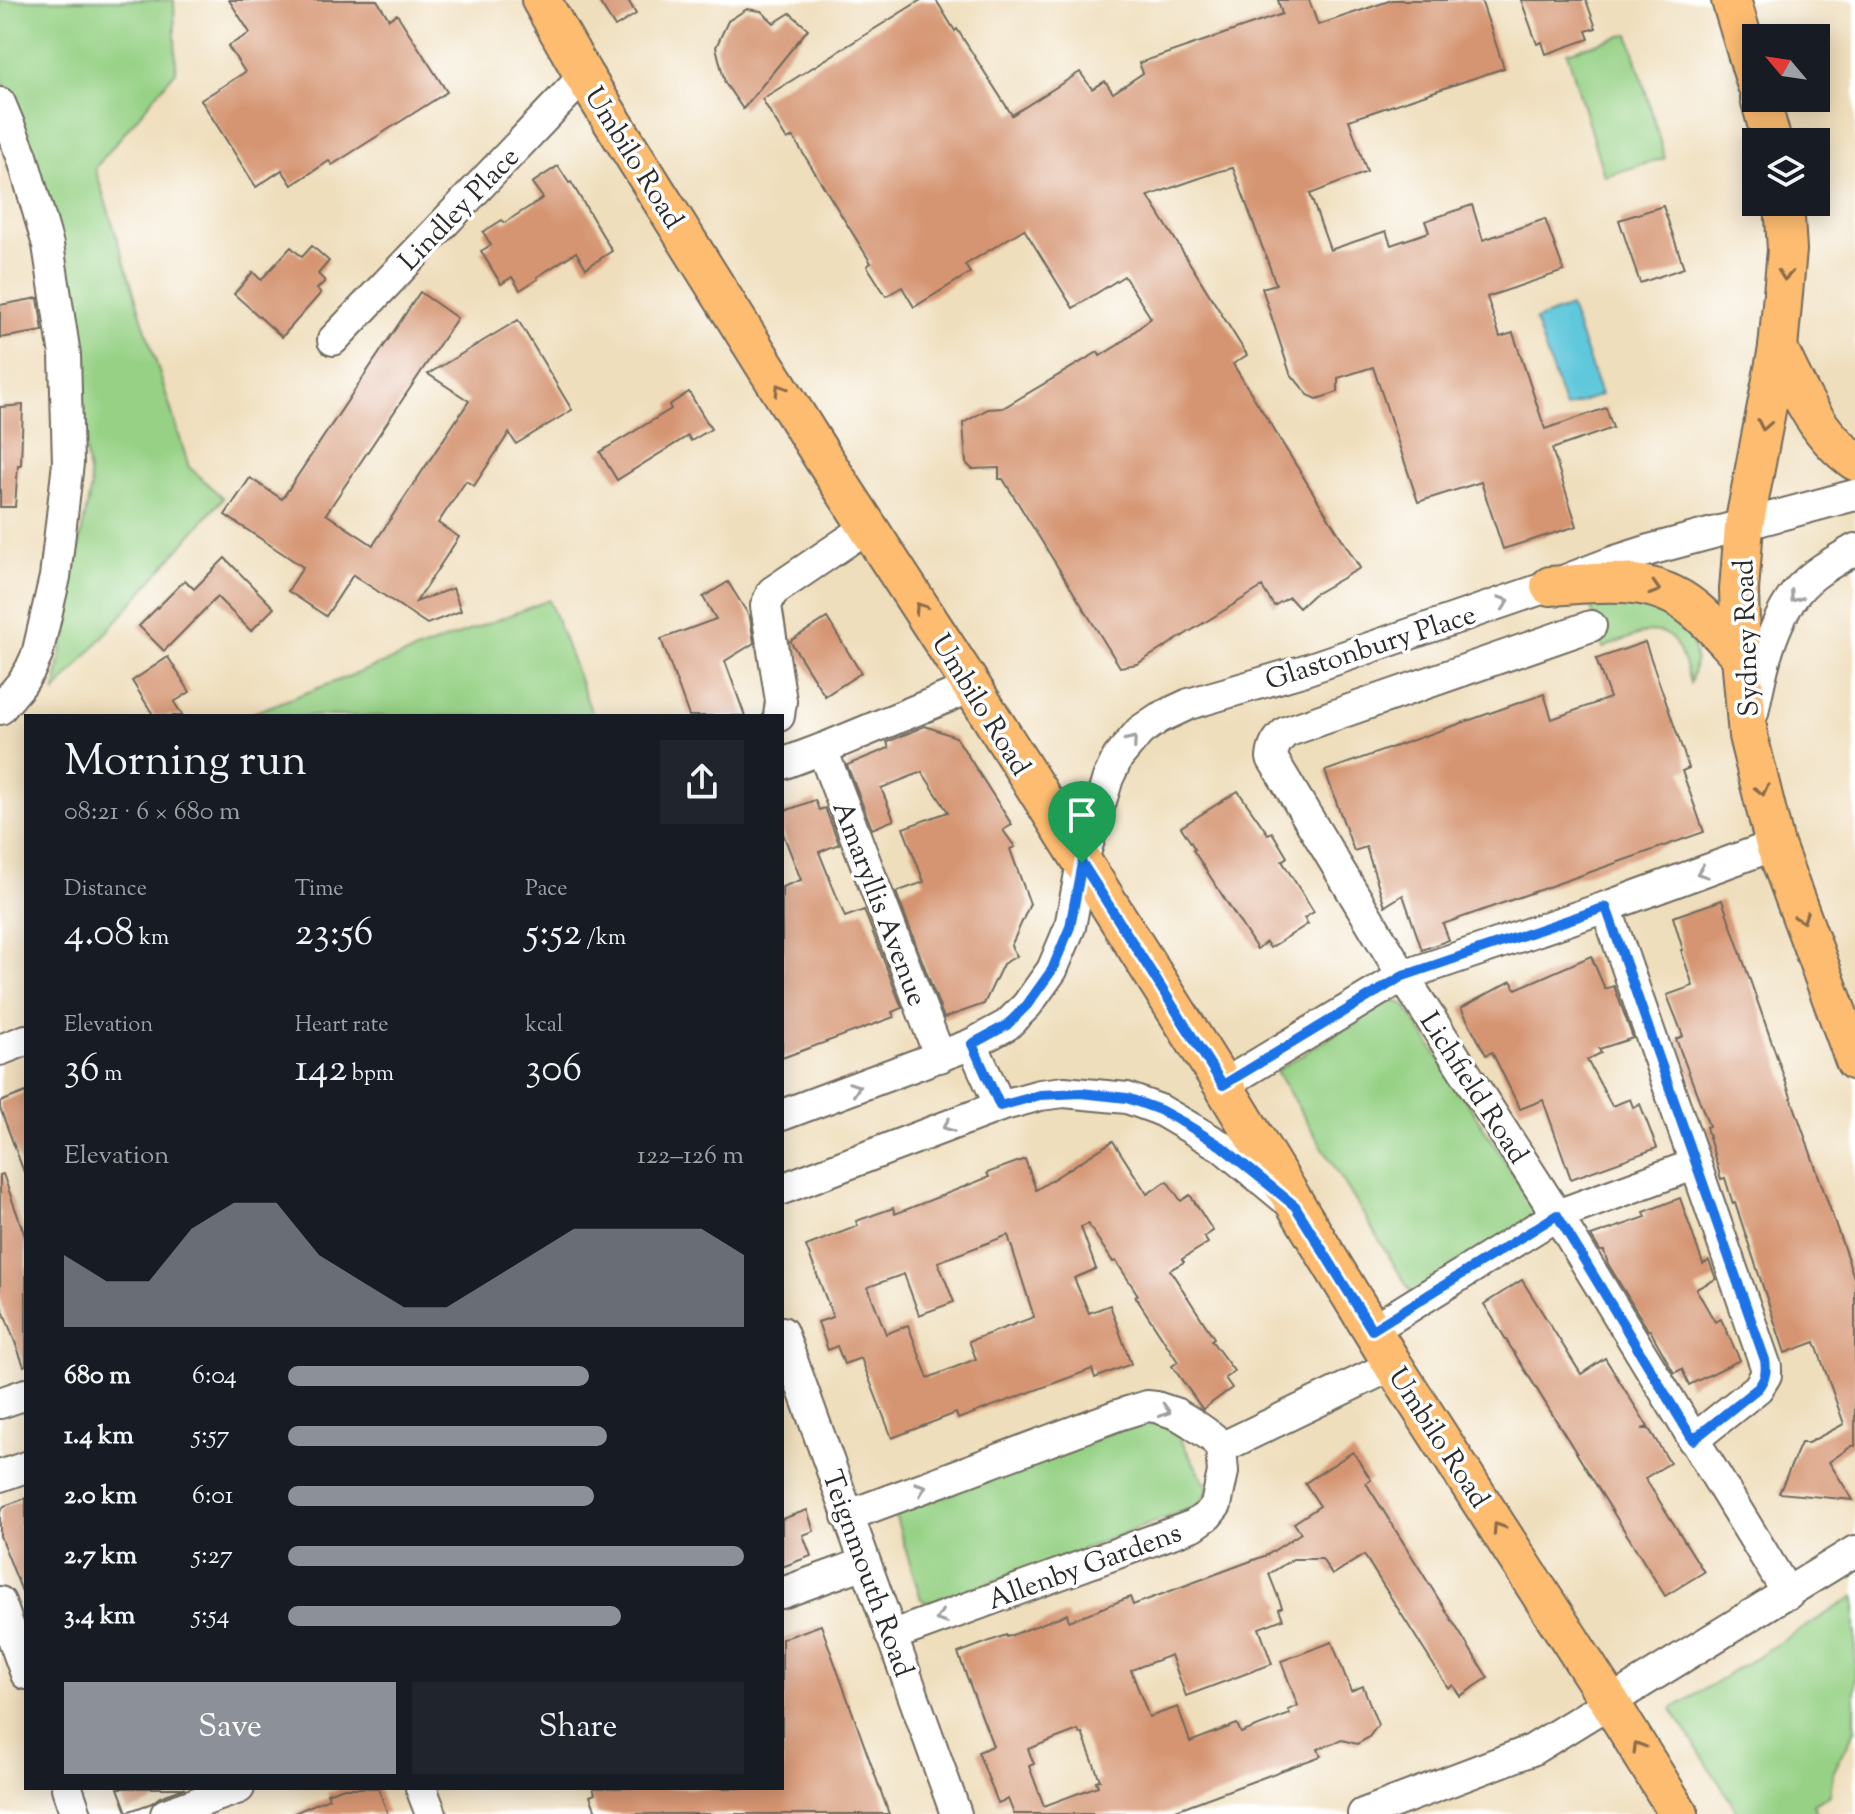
<!DOCTYPE html>
<html lang="en">
<head>
<meta charset="utf-8">
<style>
	:root { --surface:#171b24; --page:#20242c; --text:#f1f3f6; --muted:#9ea1a6; --accent:#8c9099 }
	body { margin:0; font-family:"Sorts Mill Goudy",serif; background:var(--page); color:var(--text); height:100vh; display:flex; flex-direction:column; font-size:30px; white-space:nowrap }
	* { box-sizing:border-box; margin:0 }
	p { font-size:26px; color:var(--muted) }
	.icon { flex:none; width:44px; height:44px; fill:none; stroke:currentColor; stroke-width:2; stroke-linecap:round; stroke-linejoin:round }
	.map { position:relative; flex:1; overflow:hidden }
	.sheet { position:absolute; left:24px; top:714px; width:760px; height:1076px; display:flex; flex-direction:column; background:var(--surface); border-radius:0px; box-shadow:0 4px 20px #0003 }
	.sheet>* { flex:none }
	.needle { width:52px; rotate:299deg }
	.buttons { position:absolute; left:1742px; top:24px; display:grid; gap:16px }
	.buttons a { display:grid; place-items:center; width:88px; height:88px; border-radius:0px; background:var(--surface); box-shadow:0 4px 20px #0003; font-size:40px }
	.pin { position:absolute; display:grid; place-items:center; width:68px; height:68px; color:#fff; margin:-82px -34px; border-radius:50% 50% 50% 0; rotate:-45deg; box-shadow:0 0 8px #0007 }
	.pin .icon { rotate:45deg }
	.round { display:grid; place-items:center; flex:none; width:84px; height:84px; border-radius:0px; background:var(--page) }
	.head { display:flex; align-items:center; justify-content:space-between; height:136px; padding:0 40px }
	h1 { font-size:44px; font-weight:600; line-height:60px }
	.metrics { display:grid; grid-template-columns:repeat(3,1fr); gap:12px; height:136px; padding:8px 40px }
	.metrics div { display:grid; align-content:center }
	.metrics b { font-size:40px; font-weight:600 }
	.metrics small { font-size:22px; font-weight:400 }
	.metrics p { font-size:22px }
	.chart { height:224px; padding:16px 40px }
	.chart p { display:flex; justify-content:space-between }
	.chart svg { width:100%; height:144px; margin-top:8px; fill:var(--accent); opacity:.7 }
	.action { display:flex; gap:16px; margin-top:auto; padding:16px 40px }
	.action a { flex:1; height:92px; border-radius:0px; background:var(--accent); color:#fff; font-size:32px; font-weight:600; line-height:92px; text-align:center }
	.action a+a { background:var(--page); color:var(--text) }
	ul { padding:0 40px; list-style:none; font-size:26px }
	li { display:grid; grid-template-columns:128px 96px 1fr; align-items:center; height:60px }
	li i { height:20px; border-radius:10px; background:var(--accent) }
	.map>svg:first-child { display:block }
</style>
</head>
<body>
<div class="map">
<svg width="1855" height="1814" viewBox="0 0 1855 1814">
	<rect width="100%" height="100%" fill="#fff"/>
	<filter id="ink" filterUnits="userSpaceOnUse"><feTurbulence type="fractalNoise" baseFrequency=".0125" numOctaves="2"/><feDisplacementMap in="SourceGraphic" scale="16" xChannelSelector="R" yChannelSelector="G"/><feConvolveMatrix kernelMatrix="1 2 1 2 8 2 1 2 1" color-interpolation-filters="sRGB"/></filter>
	<filter id="wash" filterUnits="userSpaceOnUse"><feTurbulence type="fractalNoise" baseFrequency=".006" numOctaves="4" result="noise"/><feDisplacementMap in="SourceGraphic" scale="32" xChannelSelector="R" yChannelSelector="G"/><feGaussianBlur stdDeviation="1.8" result="paint"/><feColorMatrix in="noise" values="0 0 0 0 0 0 0 0 0 0 0 0 0 0 0 0 0 1.4 0 .05"/><feComposite in="paint" operator="in"/></filter>
	<g filter="url(#wash)">
		<rect width="100%" height="100%" fill="#efdebc"/>
		<g fill="#96d185" stroke="#607e58" stroke-width="2">
			<path d="M 0,0 L 174,0 L 176,71 L 95,168 L 189,467 L 223,498 L 55,692 L 73,575 L 91,487 L 52,227 L 32,154 L 0,74 Z"/>
			<path d="M 1629,34 L 1665,158 L 1604,176 L 1567,52 Z"/>
			<path d="M 1634,599 C 1644,603 1655,606 1665,611 C 1693,625 1701,655 1690,683 C 1672,615 1659,627 1603,648 L 1590,604 L 1607,601 Z"/>
			<path d="M 549,600 L 593,716 L 245,716 Z"/>
			<path d="M 1390,1000 L 1404,1004 L 1541,1217 L 1412,1294 L 1276,1071 Z"/>
			<path d="M 1149,1418 L 1172,1425 L 1207,1486 L 1208,1490 L 1199,1505 L 1039,1566 L 935,1601 L 926,1602 L 921,1599 L 896,1518 L 899,1513 Z"/>
			<path d="M 1855,1596 L 1855,1730 L 1833,1773 L 1830,1795 L 1813,1804 L 1817,1814 L 1739,1814 L 1672,1709 Z"/>
		</g>
		<path fill="#60c8dc" stroke="#467a84" stroke-width="2" d="M 1570,307 L 1601,395 L 1565,408 L 1535,320 Z"/>
		<g id="blocks">
			<g fill="#d59572" fill-rule="evenodd">
				<path d="M 229,0 L 377,0 L 389,19 L 397,14 L 447,92 L 332,165 L 329,161 L 292,185 L 282,170 L 256,187 L 201,100 L 245,72 L 228,46 L 250,33 Z"/>
				<path d="M 598,0 L 628,0 L 636,14 L 615,27 Z"/>
				<path d="M 921,0 L 936,0 L 955,31 L 957,29 L 1012,115 L 1080,72 L 1092,89 L 1105,81 L 1113,93 L 1143,73 L 1139,63 L 1282,14 L 1278,0 L 1309,0 L 1318,25 L 1392,0 L 1481,0 L 1504,68 L 1349,120 L 1367,172 L 1310,194 L 1330,250 L 1386,231 L 1391,245 L 1429,232 L 1425,221 L 1472,205 L 1483,240 L 1545,219 L 1564,271 L 1487,297 L 1500,337 L 1513,333 L 1545,429 L 1606,408 L 1613,428 L 1552,449 L 1577,526 L 1503,549 L 1481,482 L 1418,502 L 1373,367 L 1338,378 L 1338,392 L 1317,399 L 1308,395 L 1290,373 L 1262,288 L 1276,284 L 1233,168 L 1220,171 L 1148,196 L 1247,355 L 1233,364 L 1360,568 L 1313,595 L 1299,608 L 1289,597 L 1274,606 L 1262,587 L 1137,664 L 1120,667 L 1003,479 L 999,479 L 999,468 L 972,469 L 966,463 L 963,423 L 988,409 L 1003,408 L 1098,352 L 1100,356 L 1118,345 L 1151,318 L 1124,276 L 1073,308 L 1024,229 L 965,265 L 970,273 L 914,307 L 902,287 L 886,296 L 867,266 L 871,263 L 793,137 L 787,140 L 762,99 Z"/>
				<path d="M 1521,0 L 1586,0 L 1596,28 L 1586,31 L 1589,39 L 1546,54 L 1542,42 L 1537,44 Z"/>
				<path d="M 747,9 L 761,11 L 774,23 L 790,13 L 808,29 L 743,109 L 725,83 L 716,47 L 728,21 Z"/>
				<path d="M 558,166 L 569,183 L 571,182 L 612,251 L 586,268 L 576,252 L 537,277 L 538,279 L 520,290 L 512,277 L 501,284 L 481,251 L 491,245 L 483,232 L 502,220 L 504,223 L 543,198 L 532,183 Z"/>
				<path d="M 1663,206 L 1684,268 L 1640,283 L 1619,220 Z"/>
				<path d="M 312,246 L 329,261 L 318,274 L 325,281 L 317,289 L 321,293 L 282,337 L 234,294 L 253,272 L 261,280 L 291,247 L 302,257 Z"/>
				<path d="M 420,292 L 457,318 L 326,514 L 373,545 L 469,401 L 428,374 L 518,320 L 572,410 L 516,444 L 509,433 L 474,486 L 466,481 L 438,523 L 459,537 L 416,602 L 453,588 L 461,611 L 427,624 L 353,575 L 326,616 L 288,591 L 303,567 L 225,515 L 250,478 L 282,499 Z"/>
				<path d="M 38,298 L 43,331 L 0,338 L 0,305 Z"/>
				<path d="M 689,392 L 711,429 L 691,441 L 688,436 L 617,480 L 600,452 L 671,409 L 669,405 Z"/>
				<path d="M 23,405 L 21,465 L 18,465 L 15,507 L 0,507 L 0,407 Z"/>
				<path d="M 225,558 L 274,608 L 251,631 L 217,597 L 164,651 L 139,626 L 185,580 L 194,589 Z"/>
				<path d="M 728,582 L 750,617 L 754,643 L 725,661 L 745,716 L 689,716 L 661,639 L 716,619 L 703,597 Z"/>
				<path d="M 827,618 L 861,673 L 825,696 L 790,641 Z"/>
				<path d="M 1645,642 L 1689,768 L 1682,771 L 1704,832 L 1443,924 L 1449,940 L 1422,950 L 1403,895 L 1385,906 L 1366,847 L 1354,851 L 1325,771 L 1544,694 L 1552,719 L 1610,698 L 1596,659 Z"/>
				<path d="M 168,657 L 190,692 L 174,702 L 183,716 L 154,716 L 132,681 Z"/>
				<path d="M 925,726 L 956,737 L 1012,825 L 1003,830 L 1015,847 L 1010,849 L 1030,904 L 1011,946 L 1017,956 L 1003,964 L 984,1004 L 944,1018 L 896,892 L 924,882 L 903,828 L 948,812 L 922,772 L 881,788 L 894,820 L 872,829 L 847,765 L 889,748 L 887,742 Z"/>
				<path d="M 1238,791 L 1268,834 L 1272,832 L 1287,857 L 1282,861 L 1314,912 L 1304,918 L 1308,924 L 1270,948 L 1266,942 L 1257,949 L 1193,850 L 1195,849 L 1181,827 Z"/>
				<path d="M 815,800 L 819,810 L 825,808 L 839,844 L 819,852 L 845,917 L 864,910 L 902,1008 L 892,1012 L 894,1017 L 782,1058 L 782,887 L 801,880 L 782,831 L 782,812 Z"/>
				<path d="M 1722,900 L 1855,1280 L 1855,1446 L 1852,1446 L 1829,1462 L 1853,1500 L 1779,1493 L 1801,1443 L 1808,1443 L 1844,1424 L 1815,1342 L 1785,1353 L 1735,1203 L 1733,1204 L 1725,1178 L 1721,1179 L 1706,1127 L 1709,1126 L 1676,1039 L 1683,1036 L 1667,995 L 1693,986 L 1681,950 L 1683,950 L 1673,917 Z"/>
				<path d="M 1591,956 L 1605,989 L 1614,986 L 1633,1038 L 1599,1049 L 1601,1053 L 1587,1060 L 1612,1106 L 1630,1099 L 1633,1107 L 1640,1104 L 1657,1148 L 1571,1179 L 1543,1100 L 1520,1109 L 1492,1052 L 1486,1055 L 1461,1008 L 1511,981 L 1516,989 Z"/>
				<path d="M 26,1092 L 26,1172 L 24,1172 L 0,1108 L 0,1102 Z"/>
				<path d="M 1113,1141 L 1147,1194 L 1167,1181 L 1181,1201 L 1190,1195 L 1213,1231 L 1204,1237 L 1208,1243 L 1182,1259 L 1184,1262 L 1170,1270 L 1214,1338 L 1211,1340 L 1234,1371 L 1225,1378 L 1232,1388 L 1203,1409 L 1201,1407 L 1172,1366 L 1178,1362 L 1135,1296 L 1138,1295 L 1116,1261 L 1113,1262 L 1088,1224 L 1081,1227 L 1096,1269 L 1074,1278 L 1089,1313 L 1110,1305 L 1131,1364 L 1095,1378 L 1092,1369 L 958,1419 L 956,1413 L 892,1438 L 861,1358 L 844,1364 L 837,1346 L 828,1350 L 818,1322 L 833,1317 L 806,1246 L 858,1226 L 856,1221 L 893,1208 L 895,1214 L 989,1177 L 987,1173 L 1025,1159 L 1036,1190 ZM 1008,1235 L 1034,1317 L 969,1341 L 976,1359 L 928,1378 L 908,1325 L 886,1334 L 868,1287 L 904,1274 L 919,1315 L 954,1302 L 938,1262 Z"/>
				<path d="M 3,1174 L 26,1239 L 26,1365 L 24,1366 L 0,1302 L 0,1175 Z"/>
				<path d="M 1680,1198 L 1703,1264 L 1709,1261 L 1716,1279 L 1696,1289 L 1715,1322 L 1721,1319 L 1740,1360 L 1689,1385 L 1682,1369 L 1674,1373 L 1650,1330 L 1648,1330 L 1608,1264 L 1604,1251 L 1600,1251 L 1591,1236 L 1646,1217 L 1644,1212 Z"/>
				<path d="M 1522,1280 L 1581,1374 L 1605,1358 L 1648,1427 L 1642,1429 L 1649,1429 L 1670,1463 L 1645,1478 L 1704,1572 L 1665,1596 L 1484,1304 Z"/>
				<path d="M 1353,1452 L 1371,1480 L 1366,1483 L 1488,1678 L 1460,1696 L 1453,1685 L 1448,1688 L 1364,1555 L 1332,1575 L 1322,1559 L 1293,1559 L 1269,1574 L 1282,1607 L 1279,1609 L 1283,1619 L 1259,1628 L 1272,1664 L 1186,1696 L 1171,1655 L 1131,1670 L 1149,1717 L 1178,1707 L 1190,1742 L 1237,1724 L 1241,1733 L 1290,1714 L 1288,1710 L 1298,1706 L 1281,1661 L 1332,1642 L 1351,1691 L 1363,1686 L 1378,1725 L 1368,1738 L 1357,1744 L 1342,1740 L 1318,1749 L 1321,1756 L 1165,1814 L 1014,1814 L 1008,1799 L 998,1803 L 978,1752 L 993,1746 L 958,1653 L 1006,1635 L 1007,1637 L 1067,1614 L 1069,1621 L 1130,1597 L 1133,1605 L 1267,1555 L 1301,1533 L 1294,1523 L 1320,1506 L 1305,1483 ZM 1078,1730 L 1080,1734 L 1082,1733 L 1100,1780 L 1096,1781 L 1098,1786 L 1044,1806 L 1029,1766 L 1034,1764 L 1028,1749 Z"/>
				<path d="M 26,1498 L 26,1599 L 25,1599 L 0,1536 L 0,1512 L 4,1506 Z"/>
				<path d="M 807,1510 L 814,1531 L 803,1535 L 811,1556 L 782,1567 L 782,1519 Z"/>
				<path d="M 821,1625 L 889,1814 L 597,1814 L 590,1796 L 595,1794 L 593,1788 L 782,1788 L 782,1639 Z"/>
				<path d="M 118,1788 L 185,1788 L 160,1797 L 152,1803 L 127,1812 Z"/>
				<path d="M 341,1788 L 378,1788 L 388,1814 L 292,1814 L 329,1798 L 327,1793 Z"/>
			</g>
		</g>
	</g>
	<g filter="url(#ink)">
		<use href="#blocks" fill-opacity="0" stroke="#706a5e" stroke-width="2"/>
		<g fill="none" stroke-linecap="round" stroke-linejoin="round">
			<defs>
				<g id="minor">
					<path d="M 0,103 L 22,156 L 48,245 L 65,355 L 68,463 L 55,577 L 37,655 L 30,670 L 21,684 L 0,709"/>
					<path d="M 333,340 L 584,76"/>
					<path d="M 1591,626 L 1286,732 C 1277,740 1273,746 1272,758 L 1403,976 L 1557,1215 L 1788,1594"/>
					<path d="M 1753,713 C 1761,672 1771,622 1799,589 C 1814,572 1835,561 1855,549"/>
					<path d="M 779,716 L 781,701 L 766,606 L 772,592 L 868,527"/>
					<path d="M 822,749 L 940,1057"/>
					<path d="M 782,764 L 822,749 L 972,687"/>
					<path d="M 1606,907 L 1766,1367 L 1766,1375 L 1758,1388 L 1693,1440"/>
					<path d="M 972,1044 L 1000,1106"/>
					<path d="M 0,1050 L 26,1040"/>
					<path d="M 1223,1085 L 1403,976 L 1606,907 L 1775,845"/>
					<path d="M 782,1115 L 972,1044 L 1007,1025 L 1027,1005 L 1052,970 L 1070,927 L 1082,863 L 1108,778 L 1118,757 L 1140,731 L 1159,718 L 1189,704 L 1302,671 L 1550,586 L 1612,562 L 1653,549 L 1855,495"/>
					<path d="M 782,1189 L 1000,1106 L 1040,1095 L 1064,1092 L 1127,1098 L 1160,1110 L 1221,1146 L 1284,1198"/>
					<path d="M 1372,1330 L 1557,1215 L 1696,1164"/>
					<path d="M 782,1332 L 956,1814"/>
					<path d="M 0,1403 L 26,1394"/>
					<path d="M 1221,1448 L 1393,1365"/>
					<path d="M 0,1476 L 26,1467"/>
					<path d="M 847,1516 L 1118,1415 L 1147,1406 L 1156,1407 L 1177,1414 L 1192,1423 L 1213,1438 L 1221,1448 L 1223,1472 L 1216,1505 L 1208,1515 L 1194,1525 L 891,1636"/>
					<path d="M 782,1593 L 865,1563"/>
					<path d="M 0,1602 L 26,1674"/>
					<path d="M 67,1788 L 76,1814"/>
					<path d="M 421,1788 L 431,1814"/>
					<path d="M 166,1814 L 239,1788"/>
					<path d="M 1363,1814 L 1532,1750 L 1855,1551"/>
				</g>
				<g id="major">
					<path d="M 541,0 L 584,76 L 823,458 L 972,687 L 1223,1085 L 1393,1365 L 1610,1702 L 1679,1814"/>
					<path d="M 1731,0 L 1756,83"/>
					<path d="M 1760,98 L 1772,142"/>
					<path d="M 1784,202 L 1787,250 L 1778,348 L 1744,526 L 1739,590 L 1741,656 L 1748,736 L 1775,845 L 1855,1061"/>
					<path d="M 1778,348 C 1798,390 1816,434 1855,461"/>
					<path d="M 1550,586 C 1599,583 1651,574 1693,608 C 1710,621 1725,640 1741,656"/>
				</g>
			</defs>
			<use href="#minor" stroke="#706a5e" stroke-width="34"/>
			<use href="#major" stroke="#706a5e" stroke-width="42"/>
			<use href="#minor" stroke="#fff" stroke-width="30"/>
			<use href="#major" stroke="#fdbc70" stroke-width="38"/>
		</g>
		<defs><path id="oneway-chevron" d="M-2-3.5L2.5 0L-2 3.5" fill="none" stroke-width="1.6" stroke-linecap="round" stroke-linejoin="round" transform="scale(2)"/></defs>
		<g stroke="#8a6c4a">
			<use href="#oneway-chevron" transform="translate(1785 275) rotate(95)"/>
			<use href="#oneway-chevron" transform="translate(780 389) rotate(-122)"/>
			<use href="#oneway-chevron" transform="translate(1764 425) rotate(101)"/>
			<use href="#oneway-chevron" transform="translate(1655 589) rotate(17)"/>
			<use href="#oneway-chevron" transform="translate(920 608) rotate(-123)"/>
			<use href="#oneway-chevron" transform="translate(1762 790) rotate(76)"/>
			<use href="#oneway-chevron" transform="translate(1802 918) rotate(70)"/>
			<use href="#oneway-chevron" transform="translate(1498 1528) rotate(-123)"/>
			<use href="#oneway-chevron" transform="translate(1638 1747) rotate(-121)"/>
		</g>
		<g stroke="#a0a0a0">
			<use href="#oneway-chevron" transform="translate(1795 597) rotate(126)"/>
			<use href="#oneway-chevron" transform="translate(1504 602) rotate(-19)"/>
			<use href="#oneway-chevron" transform="translate(1132 741) rotate(-50)"/>
			<use href="#oneway-chevron" transform="translate(1702 872) rotate(160)"/>
			<use href="#oneway-chevron" transform="translate(855 1088) rotate(-20)"/>
			<use href="#oneway-chevron" transform="translate(948 1126) rotate(159)"/>
			<use href="#oneway-chevron" transform="translate(1165 1411) rotate(17)"/>
			<use href="#oneway-chevron" transform="translate(921 1488) rotate(-21)"/>
			<use href="#oneway-chevron" transform="translate(941 1618) rotate(160)"/>
		</g>
	</g>
	<g fill="none" stroke-linecap="round" stroke-linejoin="round" filter="url(#ink)">
		<defs>
			<path id="route" d="M 1082,863 L 1223,1085 L 1403,976 L 1606,907 L 1765,1360 C 1767,1372 1765,1379 1758,1388 L 1693,1440 L 1557,1215 L 1372,1330 L 1295,1206 L 1221,1146 L 1184,1123 L 1160,1110 L 1127,1098 L 1081,1093 L 1040,1095 L 1000,1106 L 972,1044 L 1007,1025 L 1027,1005 L 1052,970 L 1070,927 Z"/>
		</defs>
		<use href="#route" stroke="#fff" stroke-width="16"/>
		<use href="#route" stroke="#1a73e8" stroke-width="10"/>
	</g>
	<g text-anchor="middle" stroke-width="7" stroke-linejoin="round" paint-order="stroke">
		<g font-size="28" fill="#2b2b2b" stroke="#fff">
			<text transform="translate(635 157) rotate(58)" y="10">Umbilo Road</text>
			<text transform="translate(458 208) rotate(-46)" y="10">Lindley Place</text>
			<text transform="translate(1745 638) rotate(-92)" y="10">Sydney Road</text>
			<text transform="translate(1370 646) rotate(-18)" y="10">Glastonbury Place</text>
			<text transform="translate(982 704) rotate(58)" y="10">Umbilo Road</text>
			<text transform="translate(881 903) rotate(69)" y="10">Amaryllis Avenue</text>
			<text transform="translate(1475 1087) rotate(57)" y="10">Lichfield Road</text>
			<text transform="translate(1440 1437) rotate(57)" y="10">Umbilo Road</text>
			<text transform="translate(1084 1565) rotate(-20)" y="10">Allenby Gardens</text>
			<text transform="translate(869 1573) rotate(70)" y="10">Teignmouth Road</text>
		</g>
	</g>
</svg>
<div class="buttons">
<a><svg class="needle" viewBox="-14 -14 28 28"><path d="M0-13l5 13h-10z" fill="#e53935"/><path d="M0 13l5-13h-10z" fill="#9ea1a6"/></svg></a>
<a><svg class="icon" aria-label="layers" viewBox="0 0 24 24"><path d="M12 4l9 5-9 5-9-5zM3 14l9 5 9-5"/></svg></a>
</div>
<div class="pin" style="left:1082px;top:863px;background:#1e9e55"><svg class="icon" aria-label="arrive" viewBox="0 0 24 24"><path d="M6 21V4h12l-3 4 3 4H6"/></svg></div>
<section class="sheet">
<div class="head"><div><h1>Morning run</h1><p>08:21 · 6 × 680 m</p></div><a class="round"><svg class="icon" aria-label="share" viewBox="0 0 24 24"><path d="M12 15V3M7 8l5-5 5 5M5 13v7h14v-7"/></svg></a></div>
<div class="metrics">
<div><p>Distance</p><b>4.08<small> km</small></b></div>
<div><p>Time</p><b>23:56</b></div>
<div><p>Pace</p><b>5:52<small> /km</small></b></div>
</div>
<div class="metrics">
<div><p>Elevation</p><b>36<small> m</small></b></div>
<div><p>Heart rate</p><b>142<small> bpm</small></b></div>
<div><p>kcal</p><b>306</b></div>
</div>
<div class="chart"><p><span>Elevation</span>122–126 m</p>
<svg viewBox="0 0 160 44" preserveAspectRatio="none"><path d="M0 44V22L10 30L20 30L30 14L40 6L50 6L60 22L70 30L80 38L90 38L100 30L110 22L120 14L130 14L140 14L150 14L160 22V44z"/></svg>
</div>
<ul>
<li><b>680 m</b>6:04<i style="width:66%"></i></li>
<li><b>1.4 km</b>5:57<i style="width:70%"></i></li>
<li><b>2.0 km</b>6:01<i style="width:67%"></i></li>
<li><b>2.7 km</b>5:27<i style="width:100%"></i></li>
<li><b>3.4 km</b>5:54<i style="width:73%"></i></li>
</ul>
<div class="action"><a>Save</a><a>Share</a></div>
</section>
</div>
</body>
</html>
